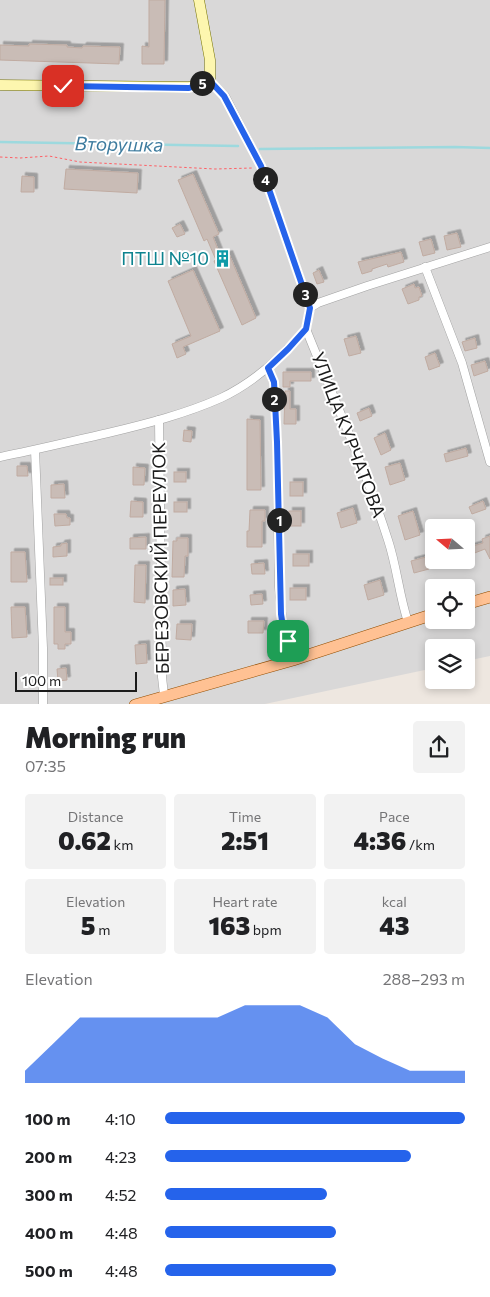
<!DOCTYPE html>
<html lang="en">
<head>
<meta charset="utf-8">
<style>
	:root { --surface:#fff; --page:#f2f2f2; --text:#202124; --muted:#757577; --accent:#2563eb }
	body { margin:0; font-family:Commissioner,sans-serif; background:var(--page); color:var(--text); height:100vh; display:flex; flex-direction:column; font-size:19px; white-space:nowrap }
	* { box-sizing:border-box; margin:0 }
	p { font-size:16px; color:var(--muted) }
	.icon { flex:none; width:28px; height:28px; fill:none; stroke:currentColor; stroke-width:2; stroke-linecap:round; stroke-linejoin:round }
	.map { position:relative; height:704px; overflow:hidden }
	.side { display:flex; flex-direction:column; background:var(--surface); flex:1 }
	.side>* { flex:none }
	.needle { width:32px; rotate:289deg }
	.buttons { position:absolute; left:425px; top:519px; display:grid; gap:10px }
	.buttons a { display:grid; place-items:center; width:50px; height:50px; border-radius:5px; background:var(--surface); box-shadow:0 2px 8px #0003; font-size:25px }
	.scale { position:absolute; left:15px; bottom:12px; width:122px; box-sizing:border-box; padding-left:5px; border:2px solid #1b1b1b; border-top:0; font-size:14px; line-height:18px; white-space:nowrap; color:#1b1b1b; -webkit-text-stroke:4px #fff; paint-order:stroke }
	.pin { position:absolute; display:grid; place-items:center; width:42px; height:42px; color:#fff; margin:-21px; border-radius:10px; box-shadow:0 2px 8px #0006 }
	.km { position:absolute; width:25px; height:25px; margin:-12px; border-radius:50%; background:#222; color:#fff; font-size:14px; line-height:25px; text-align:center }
	.round { display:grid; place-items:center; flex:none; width:52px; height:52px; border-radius:5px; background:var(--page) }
	.headline { display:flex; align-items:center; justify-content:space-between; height:85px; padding:0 25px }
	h1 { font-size:28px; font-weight:800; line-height:38px }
	.metrics { display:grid; grid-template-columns:repeat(3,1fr); gap:8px; height:85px; padding:5px 25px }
	.metrics div { display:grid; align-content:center; border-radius:5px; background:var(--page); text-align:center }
	.metrics b { font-size:25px; font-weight:800 }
	.metrics small { font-size:14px; font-weight:400 }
	.metrics p { font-size:14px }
	.chart { height:140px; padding:10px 25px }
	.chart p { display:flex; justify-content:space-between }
	.chart svg { width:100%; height:90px; margin-top:5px; fill:var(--accent); opacity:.7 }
	ul { padding:0 25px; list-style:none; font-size:16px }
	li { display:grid; grid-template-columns:80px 60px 1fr; align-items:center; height:38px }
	li i { height:12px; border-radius:6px; background:var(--accent) }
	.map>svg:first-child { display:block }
</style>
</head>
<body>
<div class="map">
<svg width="490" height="705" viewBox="0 0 490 705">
	<defs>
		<filter id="shadow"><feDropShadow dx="3.5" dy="-3.5" stdDeviation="0" flood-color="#0004"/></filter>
	</defs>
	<rect width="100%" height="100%" fill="#eee7e0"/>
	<path fill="#d9d8d8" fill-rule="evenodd" d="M 0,0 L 490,0 L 490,656 L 466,661 L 466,648 L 434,648 L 434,668 L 265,704 L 0,705 ZM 434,528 L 466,528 L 466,560 L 434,560 ZM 434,588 L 466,588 L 466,620 L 434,620 Z"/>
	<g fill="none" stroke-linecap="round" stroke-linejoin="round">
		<g stroke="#9dd9de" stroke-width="2.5">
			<path d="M 0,142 L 238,146"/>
			<path d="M 260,149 L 455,147 L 490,148"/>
		</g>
	</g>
	<g fill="#c9bcb6" stroke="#c0aba1" filter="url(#shadow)">
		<path d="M 149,0 L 165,0 L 164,64 L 142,64 L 142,46 L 149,47 Z"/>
		<path d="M 29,44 L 67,45 L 67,47 L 82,48 L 83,46 L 120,47 L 119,64 L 0,60 L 0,45 L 29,46 Z"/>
		<path d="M 66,169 L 138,173 L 137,193 L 64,189 Z"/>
		<path d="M 193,174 L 219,234 L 213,237 L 221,257 L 229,254 L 256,318 L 242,325 L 214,261 L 216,260 L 207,239 L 204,241 L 178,180 Z"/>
		<path d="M 22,176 L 34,177 L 34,192 L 21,192 Z"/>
		<path d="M 180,224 L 185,234 L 177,237 L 172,228 Z"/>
		<path d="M 457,233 L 461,247 L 447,250 L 444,236 Z"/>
		<path d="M 431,239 L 435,253 L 423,256 L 419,242 Z"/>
		<path d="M 401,252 L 404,262 L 388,267 L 387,264 L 372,269 L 372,271 L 362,274 L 358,262 Z"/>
		<path d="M 193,270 L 220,331 L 183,347 L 186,354 L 177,358 L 172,344 L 191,336 L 168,281 Z"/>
		<path d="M 319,270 L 324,282 L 317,284 L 313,273 Z"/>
		<path d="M 414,284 L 415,288 L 419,287 L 422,296 L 419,297 L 419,300 L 408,304 L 402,289 Z"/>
		<path d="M 356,336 L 361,353 L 349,356 L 344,339 Z"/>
		<path d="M 475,338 L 477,348 L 465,351 L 462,342 Z"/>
		<path d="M 435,353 L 440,366 L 429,370 L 425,357 Z"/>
		<path d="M 485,361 L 488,371 L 474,376 L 471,365 Z"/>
		<path d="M 283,372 L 311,372 L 311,381 L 290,381 L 290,387 L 283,387 Z"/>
		<path d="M 285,391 L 290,391 L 290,409 L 296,409 L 296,424 L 284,424 Z"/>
		<path d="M 369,408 L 372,416 L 360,421 L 357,413 Z"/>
		<path d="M 247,419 L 260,420 L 261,490 L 247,490 Z"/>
		<path d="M 184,430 L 192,431 L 191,442 L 183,441 Z"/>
		<path d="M 385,433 L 391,450 L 381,455 L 374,438 Z"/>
		<path d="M 466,448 L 468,456 L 446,462 L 444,454 Z"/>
		<path d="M 400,463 L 405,480 L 390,485 L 385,467 Z"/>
		<path d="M 17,466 L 27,466 L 28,476 L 17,476 Z"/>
		<path d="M 133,467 L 145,468 L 144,485 L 133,485 Z"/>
		<rect x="174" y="472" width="12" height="10"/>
		<rect x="290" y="482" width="13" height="14"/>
		<path d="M 64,484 L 65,498 L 51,498 L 51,485 Z"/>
		<path d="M 131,501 L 143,502 L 143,517 L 130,517 Z"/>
		<path d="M 483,501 L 486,509 L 472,514 L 469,507 Z"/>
		<rect x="174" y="502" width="13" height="10"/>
		<path d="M 353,508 L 357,523 L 341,528 L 337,513 Z"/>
		<path d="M 250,510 L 265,510 L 265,521 L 262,521 L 262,547 L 247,547 L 247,531 L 249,531 Z"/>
		<rect x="289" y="511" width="12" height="15"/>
		<path d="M 413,511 L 420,535 L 405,540 L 398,516 Z"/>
		<path d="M 54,514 L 66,514 L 67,518 L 70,518 L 70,525 L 55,526 Z"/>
		<path d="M 490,536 L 490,559 L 485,549 L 472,554 L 470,547 L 483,543 L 482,539 Z"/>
		<path d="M 146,537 L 146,549 L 130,549 L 130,538 Z"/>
		<path d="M 177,538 L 188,538 L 188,556 L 185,556 L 184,577 L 172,577 L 173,541 L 177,541 Z"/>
		<path d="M 67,543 L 67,556 L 53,557 L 53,547 L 61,546 L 61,544 Z"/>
		<path d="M 11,552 L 25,552 L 27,582 L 11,582 Z"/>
		<rect x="293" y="554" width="16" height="12"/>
		<path d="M 426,557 L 429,569 L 414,573 L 411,561 Z"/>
		<path d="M 264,563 L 265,574 L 252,574 L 251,564 Z"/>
		<path d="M 135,565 L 146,565 L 145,603 L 134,602 Z"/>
		<rect x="50" y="578" width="13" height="7"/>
		<path d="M 380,580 L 384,595 L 368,600 L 364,585 Z"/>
		<rect x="290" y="588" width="16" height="12"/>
		<path d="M 185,589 L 186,605 L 173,606 L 173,590 Z"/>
		<path d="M 262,594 L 263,604 L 251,605 L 250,595 Z"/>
		<path d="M 11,607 L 25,607 L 27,637 L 12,638 Z"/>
		<path d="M 54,607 L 65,607 L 65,632 L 71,632 L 71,644 L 65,644 L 65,649 L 58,649 L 58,644 L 54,644 Z"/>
		<path d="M 248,621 L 264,621 L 263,633 L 248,633 Z"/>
		<path d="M 177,624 L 192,624 L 191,640 L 176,639 Z"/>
		<path d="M 146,644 L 147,663 L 136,664 L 135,645 Z"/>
		<path d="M 66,668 L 67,680 L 58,681 L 57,669 Z"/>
	</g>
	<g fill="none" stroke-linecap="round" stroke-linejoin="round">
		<defs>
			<g id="street">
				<path d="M 210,81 L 225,96 L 261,166 L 310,308 L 306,329 C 334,399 365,468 388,540 C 397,567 399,595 408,622"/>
				<path d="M 425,267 L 462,363 L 490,462"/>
				<path d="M 310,308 L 318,303 L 367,286 L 490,247"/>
				<path d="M 268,368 L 274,383 L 277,442 L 279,587 L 283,627"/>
				<path d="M 159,420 L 162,677 L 164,695"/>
				<path d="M 35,450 L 43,648 L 43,705"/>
				<path d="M 0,457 C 36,450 72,441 108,433 C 146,424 185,414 221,398 C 255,382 282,357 306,329"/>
			</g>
			<path id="secondary" d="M 0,85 L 189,87 L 210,81 L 210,60 L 199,0"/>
			<g id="primary">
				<path d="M 466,604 L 490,597"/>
				<path d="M 135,705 L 293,660 L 434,614"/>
			</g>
		</defs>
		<use href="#street" stroke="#a2a2a2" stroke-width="9"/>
		<use href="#secondary" stroke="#747100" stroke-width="11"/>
		<use href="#primary" stroke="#924d00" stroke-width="12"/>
		<g stroke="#ff5f65" stroke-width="1" stroke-dasharray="2.5 2.5" stroke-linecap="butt">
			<path d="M 0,157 L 20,158 L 49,156 L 80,162 L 215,169 L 253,168"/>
			<path d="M 286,635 L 291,650"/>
		</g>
		<use href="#street" stroke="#fff" stroke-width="8"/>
		<use href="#secondary" stroke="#fdf6af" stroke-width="10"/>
		<use href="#primary" stroke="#ffc193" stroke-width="11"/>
	</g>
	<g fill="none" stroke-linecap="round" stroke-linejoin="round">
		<defs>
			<path id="route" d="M 63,86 L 189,88 L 210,81 L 224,96 L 261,166 L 310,308 L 306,329 L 288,349 L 268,368 L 274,382 L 277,442 L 281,614 L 283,627 L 288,641"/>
		</defs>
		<use href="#route" stroke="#fff" stroke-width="10"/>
		<use href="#route" stroke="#2563eb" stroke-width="6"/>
	</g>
	<defs>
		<symbol id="building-bare" viewBox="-9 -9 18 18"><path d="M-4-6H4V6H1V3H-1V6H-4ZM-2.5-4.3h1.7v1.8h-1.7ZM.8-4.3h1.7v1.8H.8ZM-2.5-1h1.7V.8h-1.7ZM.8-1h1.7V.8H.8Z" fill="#0f9aa8" stroke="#fff" stroke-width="2.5" paint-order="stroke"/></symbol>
	</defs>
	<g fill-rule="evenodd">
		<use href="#building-bare" x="210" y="246" width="25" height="25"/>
	</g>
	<g text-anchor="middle" stroke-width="4" stroke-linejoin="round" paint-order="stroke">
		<g font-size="18" fill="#0d838f" stroke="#fff" text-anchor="end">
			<text x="209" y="265">ПТШ №10</text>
		</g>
		<g font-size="18" fill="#1b1b1b" stroke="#fff">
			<text transform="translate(348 435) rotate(69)" y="6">УЛИЦА КУРЧАТОВА</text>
			<text transform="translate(161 558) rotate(-91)" y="6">БЕРЕЗОВСКИЙ ПЕРЕУЛОК</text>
		</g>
		<g font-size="19" font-style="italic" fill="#3e7c9f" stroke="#fff">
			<text transform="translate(119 144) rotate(1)" y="7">Вторушка</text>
		</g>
	</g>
</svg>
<div class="buttons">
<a><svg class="needle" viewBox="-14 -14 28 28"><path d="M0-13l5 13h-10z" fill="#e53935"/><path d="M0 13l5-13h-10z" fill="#757577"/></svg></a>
<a><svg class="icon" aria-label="locate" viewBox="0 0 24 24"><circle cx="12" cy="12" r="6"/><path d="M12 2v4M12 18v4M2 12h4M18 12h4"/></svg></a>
<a><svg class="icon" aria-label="layers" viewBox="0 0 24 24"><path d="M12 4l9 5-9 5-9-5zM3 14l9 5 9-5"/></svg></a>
</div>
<div class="scale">100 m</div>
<div class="pin" style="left:288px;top:641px;background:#1e9e55"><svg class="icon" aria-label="arrive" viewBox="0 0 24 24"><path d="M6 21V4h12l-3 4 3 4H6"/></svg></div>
<div class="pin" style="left:63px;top:86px;background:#d93025"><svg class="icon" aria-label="check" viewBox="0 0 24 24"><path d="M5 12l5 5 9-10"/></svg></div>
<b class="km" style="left:279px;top:520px">1</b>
<b class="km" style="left:274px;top:399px">2</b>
<b class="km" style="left:305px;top:294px">3</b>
<b class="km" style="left:265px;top:179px">4</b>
<b class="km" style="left:202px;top:83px">5</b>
</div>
<section class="side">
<div class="headline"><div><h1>Morning run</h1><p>07:35</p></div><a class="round"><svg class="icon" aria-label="share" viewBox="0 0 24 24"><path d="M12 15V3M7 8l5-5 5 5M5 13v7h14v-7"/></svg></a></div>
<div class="metrics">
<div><p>Distance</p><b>0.62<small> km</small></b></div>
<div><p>Time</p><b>2:51</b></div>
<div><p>Pace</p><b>4:36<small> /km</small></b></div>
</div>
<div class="metrics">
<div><p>Elevation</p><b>5<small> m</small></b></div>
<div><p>Heart rate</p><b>163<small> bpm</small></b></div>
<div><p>kcal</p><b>43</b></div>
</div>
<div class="chart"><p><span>Elevation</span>288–293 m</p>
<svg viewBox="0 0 160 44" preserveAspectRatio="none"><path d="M0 44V38L10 25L20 12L30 12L40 12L50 12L60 12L70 12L80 6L90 6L100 6L110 12L120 25L130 32L140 38L150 38L160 38V44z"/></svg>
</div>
<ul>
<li><b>100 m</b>4:10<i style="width:100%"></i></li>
<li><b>200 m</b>4:23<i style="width:82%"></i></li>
<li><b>300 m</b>4:52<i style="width:54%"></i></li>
<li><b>400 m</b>4:48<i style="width:57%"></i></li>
<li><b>500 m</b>4:48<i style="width:57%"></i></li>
</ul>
</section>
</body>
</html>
